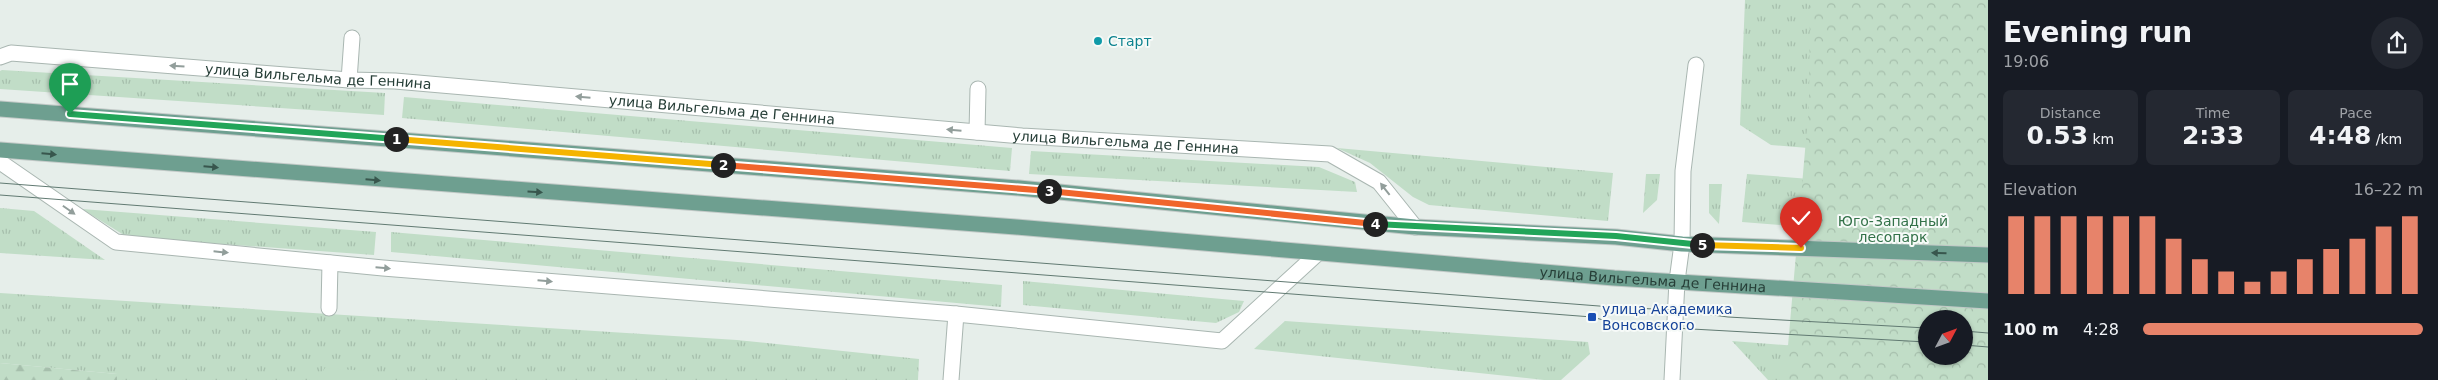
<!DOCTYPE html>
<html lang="en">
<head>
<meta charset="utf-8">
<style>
	:root { --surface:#171b24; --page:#242831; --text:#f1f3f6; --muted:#9ea1a6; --accent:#e7836a }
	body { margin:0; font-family:"DejaVu Sans",sans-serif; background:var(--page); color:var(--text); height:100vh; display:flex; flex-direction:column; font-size:19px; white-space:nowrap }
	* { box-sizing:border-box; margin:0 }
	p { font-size:16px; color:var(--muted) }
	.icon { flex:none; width:28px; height:28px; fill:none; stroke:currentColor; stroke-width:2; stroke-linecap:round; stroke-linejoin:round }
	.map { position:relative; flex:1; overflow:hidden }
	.drawer { display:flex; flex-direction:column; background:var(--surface); width:450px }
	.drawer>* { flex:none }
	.needle { width:32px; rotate:49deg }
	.controls { position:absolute; left:1918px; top:310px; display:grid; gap:10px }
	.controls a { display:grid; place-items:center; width:55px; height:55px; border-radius:50%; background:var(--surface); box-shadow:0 1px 4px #0004; font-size:25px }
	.pin { position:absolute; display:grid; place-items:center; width:42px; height:42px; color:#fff; margin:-51px -21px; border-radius:50% 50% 50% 0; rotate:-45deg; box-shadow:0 0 5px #0007 }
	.pin .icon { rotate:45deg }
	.km { position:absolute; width:25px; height:25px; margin:-12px; border-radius:50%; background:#222; color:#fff; font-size:14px; line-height:25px; text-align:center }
	.round { display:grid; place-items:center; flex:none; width:52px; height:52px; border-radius:26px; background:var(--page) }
	.head { display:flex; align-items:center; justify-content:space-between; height:85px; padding:0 15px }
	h1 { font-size:28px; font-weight:600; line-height:38px }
	.figures { display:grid; grid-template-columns:repeat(3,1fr); gap:8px; height:85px; padding:5px 15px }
	.figures div { display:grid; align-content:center; border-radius:8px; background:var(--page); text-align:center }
	.figures b { font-size:25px; font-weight:600 }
	.figures small { font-size:14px; font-weight:400 }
	.figures p { font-size:14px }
	.chart { height:140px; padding:10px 15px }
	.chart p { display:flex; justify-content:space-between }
	.chart svg { width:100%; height:90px; margin-top:5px; stroke:var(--accent); stroke-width:6 }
	ul { padding:0 15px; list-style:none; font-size:16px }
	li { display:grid; grid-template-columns:80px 60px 1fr; align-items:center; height:38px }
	li i { height:12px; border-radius:6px; background:var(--accent) }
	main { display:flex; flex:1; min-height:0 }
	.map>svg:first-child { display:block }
</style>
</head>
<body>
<main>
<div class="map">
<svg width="1988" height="380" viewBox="0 0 1988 380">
	<defs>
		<pattern id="grass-tufts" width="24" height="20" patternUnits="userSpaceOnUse" patternTransform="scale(1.25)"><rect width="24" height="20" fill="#c1ddc7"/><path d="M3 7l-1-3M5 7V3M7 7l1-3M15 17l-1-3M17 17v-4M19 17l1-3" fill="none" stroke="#a6bfac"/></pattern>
		<pattern id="forest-firs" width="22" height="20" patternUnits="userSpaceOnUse" patternTransform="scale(1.25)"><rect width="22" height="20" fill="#c1ddc7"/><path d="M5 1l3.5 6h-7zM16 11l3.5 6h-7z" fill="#a6bfac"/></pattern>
		<pattern id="park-crowns" width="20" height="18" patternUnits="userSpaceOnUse" patternTransform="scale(1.25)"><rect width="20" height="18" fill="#c1ddc7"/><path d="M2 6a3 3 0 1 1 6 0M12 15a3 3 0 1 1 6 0" fill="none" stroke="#a6bfac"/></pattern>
	</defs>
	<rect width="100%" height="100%" fill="#e6eeea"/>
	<g fill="url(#grass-tufts)">
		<path d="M 1745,0 L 1988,0 L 1988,163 L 1771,145 L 1740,125 Z"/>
		<path d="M 2,70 L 385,93 L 384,115 L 0,89 L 0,71 Z"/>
		<path d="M 404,97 L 1012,148 L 1010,171 L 402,118 Z"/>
		<path d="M 1337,148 L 1613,173 L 1608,221 L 1429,205 L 1413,197 L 1370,163 Z"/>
		<path d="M 1031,151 L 1319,167 L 1355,182 L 1357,192 L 1029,174 Z"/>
		<path d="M 1646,174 L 1660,174 L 1657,200 L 1643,213 Z"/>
		<path d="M 1747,174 L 1988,193 L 1988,241 L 1742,222 Z"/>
		<path d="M 1709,184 L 1722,184 L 1719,224 L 1709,213 Z"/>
		<path d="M 0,208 L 34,211 L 105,260 L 0,253 Z"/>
		<path d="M 82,209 L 376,232 L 374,255 L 127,237 Z"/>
		<path d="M 391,232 L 1002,285 L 1001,307 L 391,252 Z"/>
		<path d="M 1023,281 L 1244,301 L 1239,312 L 1216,323 L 1023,305 Z"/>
		<path d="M 0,293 L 737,340 L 919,359 L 918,380 L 117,380 L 117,374 L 0,363 Z"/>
		<path d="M 1285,321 L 1588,342 L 1590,354 L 1561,380 L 1544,380 L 1254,349 Z"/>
		<path d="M 1732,341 L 1926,356 L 1988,380 L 1768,380 Z"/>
	</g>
	<path fill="url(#forest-firs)" d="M 0,363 L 117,374 L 117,380 L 0,380 Z"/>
	<path fill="url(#park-crowns)" fill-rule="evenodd" d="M 1810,0 L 1988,0 L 1988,380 L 1785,380 L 1809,105 ZM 1926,319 L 1964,319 L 1964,356 L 1926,356 Z"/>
	<path fill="#c1ddc7" d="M 325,368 L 368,371 L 379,380 L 317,380 Z"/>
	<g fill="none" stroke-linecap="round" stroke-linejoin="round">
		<defs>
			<g id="minor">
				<path id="s1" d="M 0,57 L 11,53 L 349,80 L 395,81 L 1022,136 L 1330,154 L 1379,182 L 1415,227"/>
				<path d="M 349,80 L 352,38"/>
				<path d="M 977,132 L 978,89"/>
				<path d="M 0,162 L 116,242 L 383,268 L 956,314 L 1222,341 L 1317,254"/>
				<path d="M 329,308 L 330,263"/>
				<path d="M 951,380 L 956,314"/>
				<path d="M 1672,380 L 1677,281 L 1682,244 L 1683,171 L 1696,65"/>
			</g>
			<g id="major">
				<path d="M 0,109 L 1019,188 L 1415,227 L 1616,237 L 1682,244 L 1988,255"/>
				<path id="s2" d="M 0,150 L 1016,227 L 1614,278 L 1988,301"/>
			</g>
		</defs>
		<use href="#minor" stroke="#a9b6b1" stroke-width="17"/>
		<use href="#major" stroke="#c2c9c7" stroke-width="17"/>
		<use href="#minor" stroke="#fff" stroke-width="15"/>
		<use href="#major" stroke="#6e9f90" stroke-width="15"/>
		<g stroke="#617a72" stroke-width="1">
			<path d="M 0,183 L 1612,307 L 1675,310 L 1728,317 L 1926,328"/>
			<path d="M 0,195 L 1592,317 L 1611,322 L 1674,328 L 1926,342"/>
			<path d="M 1964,331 L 1988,333"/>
			<path d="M 1964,345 L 1988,347"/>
		</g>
	</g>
	<defs><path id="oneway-solid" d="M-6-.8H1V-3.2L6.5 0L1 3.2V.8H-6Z" transform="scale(1.25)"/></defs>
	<g fill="#929e9b">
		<use href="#oneway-solid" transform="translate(177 66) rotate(-176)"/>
		<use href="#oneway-solid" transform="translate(583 97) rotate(-175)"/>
		<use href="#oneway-solid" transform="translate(954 130) rotate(-175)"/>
		<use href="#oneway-solid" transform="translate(1385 189) rotate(-128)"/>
		<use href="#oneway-solid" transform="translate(69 210) rotate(35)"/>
		<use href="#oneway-solid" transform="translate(221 252) rotate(6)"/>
		<use href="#oneway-solid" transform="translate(383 268) rotate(5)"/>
		<use href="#oneway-solid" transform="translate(545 281) rotate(5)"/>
	</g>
	<g fill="#38564d">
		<use href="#oneway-solid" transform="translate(49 154) rotate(5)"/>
		<use href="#oneway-solid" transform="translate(211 167) rotate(5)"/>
		<use href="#oneway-solid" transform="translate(373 180) rotate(5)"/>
		<use href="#oneway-solid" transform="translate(535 192) rotate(4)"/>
		<use href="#oneway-solid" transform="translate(1939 253) rotate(-178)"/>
	</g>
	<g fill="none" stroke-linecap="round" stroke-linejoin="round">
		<defs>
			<path id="split-1" d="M 70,114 L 396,139"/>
			<path id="split-2" d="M 396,139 L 723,165"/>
			<path id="split-3" d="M 723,165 L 1049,191"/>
			<path id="split-4" d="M 1049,191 L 1375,224"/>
			<path id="split-5" d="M 1375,224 L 1616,236 L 1702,245"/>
			<path id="split-6" d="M 1702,245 L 1801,248"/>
		</defs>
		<use href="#split-1" stroke="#fff" stroke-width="10"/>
		<use href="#split-2" stroke="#fff" stroke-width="10"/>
		<use href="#split-3" stroke="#fff" stroke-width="10"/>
		<use href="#split-4" stroke="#fff" stroke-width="10"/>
		<use href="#split-5" stroke="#fff" stroke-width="10"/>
		<use href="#split-6" stroke="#fff" stroke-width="10"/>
		<use href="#split-1" stroke="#22a559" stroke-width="6"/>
		<use href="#split-2" stroke="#f5b400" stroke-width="6"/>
		<use href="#split-3" stroke="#f0652b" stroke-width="6"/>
		<use href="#split-4" stroke="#f0652b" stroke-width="6"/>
		<use href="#split-5" stroke="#22a559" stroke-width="6"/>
		<use href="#split-6" stroke="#f5b400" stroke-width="6"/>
	</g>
	<circle fill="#0f9aa8" stroke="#f6faf8" stroke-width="2" cx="1098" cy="41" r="5"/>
	<rect fill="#1a4fb4" stroke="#f6faf8" stroke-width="2" x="1587" y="312" width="10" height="10" rx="2.5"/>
	<g text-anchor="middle" stroke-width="4" stroke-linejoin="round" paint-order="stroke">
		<g font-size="14" fill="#0d838f" stroke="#f6faf8" text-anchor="start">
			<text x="1108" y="46">Старт</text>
		</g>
		<g font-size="14" fill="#263e37" stroke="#f6faf8">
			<text dy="5" stroke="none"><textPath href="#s1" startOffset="320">улица Вильгельма де Геннина</textPath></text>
			<text dy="5" stroke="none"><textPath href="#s1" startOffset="725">улица Вильгельма де Геннина</textPath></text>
			<text dy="5" stroke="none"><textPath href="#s1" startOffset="1130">улица Вильгельма де Геннина</textPath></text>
			<text dy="5" stroke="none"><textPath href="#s2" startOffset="1658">улица Вильгельма де Геннина</textPath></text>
		</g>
		<g font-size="14" fill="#337249" stroke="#f6faf8">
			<text x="1893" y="226">Юго-Западный<tspan x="1893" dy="16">лесопарк</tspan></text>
		</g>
		<g font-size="14" fill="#164399" stroke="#f6faf8" text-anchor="start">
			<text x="1602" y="314">улица Академика<tspan x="1602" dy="16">Вонсовского</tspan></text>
		</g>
	</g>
</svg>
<div class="controls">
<a><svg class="needle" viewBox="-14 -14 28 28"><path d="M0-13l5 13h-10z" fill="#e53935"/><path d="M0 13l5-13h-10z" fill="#9ea1a6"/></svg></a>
</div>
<div class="pin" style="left:70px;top:114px;background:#1e9e55"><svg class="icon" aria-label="arrive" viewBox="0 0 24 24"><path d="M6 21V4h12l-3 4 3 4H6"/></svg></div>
<div class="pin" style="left:1801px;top:248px;background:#d93025"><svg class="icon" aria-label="check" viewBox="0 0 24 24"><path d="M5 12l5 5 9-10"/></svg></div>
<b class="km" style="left:396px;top:139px">1</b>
<b class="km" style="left:723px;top:165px">2</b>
<b class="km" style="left:1049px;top:191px">3</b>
<b class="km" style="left:1375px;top:224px">4</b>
<b class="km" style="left:1702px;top:245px">5</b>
</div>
<section class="drawer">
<div class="head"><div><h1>Evening run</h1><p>19:06</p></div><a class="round"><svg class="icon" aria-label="share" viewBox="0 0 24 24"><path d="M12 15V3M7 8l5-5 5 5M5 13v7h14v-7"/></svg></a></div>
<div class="figures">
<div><p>Distance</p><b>0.53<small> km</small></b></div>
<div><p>Time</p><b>2:33</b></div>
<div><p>Pace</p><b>4:48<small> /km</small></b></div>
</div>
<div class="chart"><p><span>Elevation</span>16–22 m</p>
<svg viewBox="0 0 160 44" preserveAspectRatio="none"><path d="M5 44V6M15 44V6M25 44V6M35 44V6M45 44V6M55 44V6M65 44V17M75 44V27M85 44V33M95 44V38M105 44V33M115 44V27M125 44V22M135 44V17M145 44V11M155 44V6"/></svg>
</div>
<ul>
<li><b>100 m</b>4:28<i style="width:100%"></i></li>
</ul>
</section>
</main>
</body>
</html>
